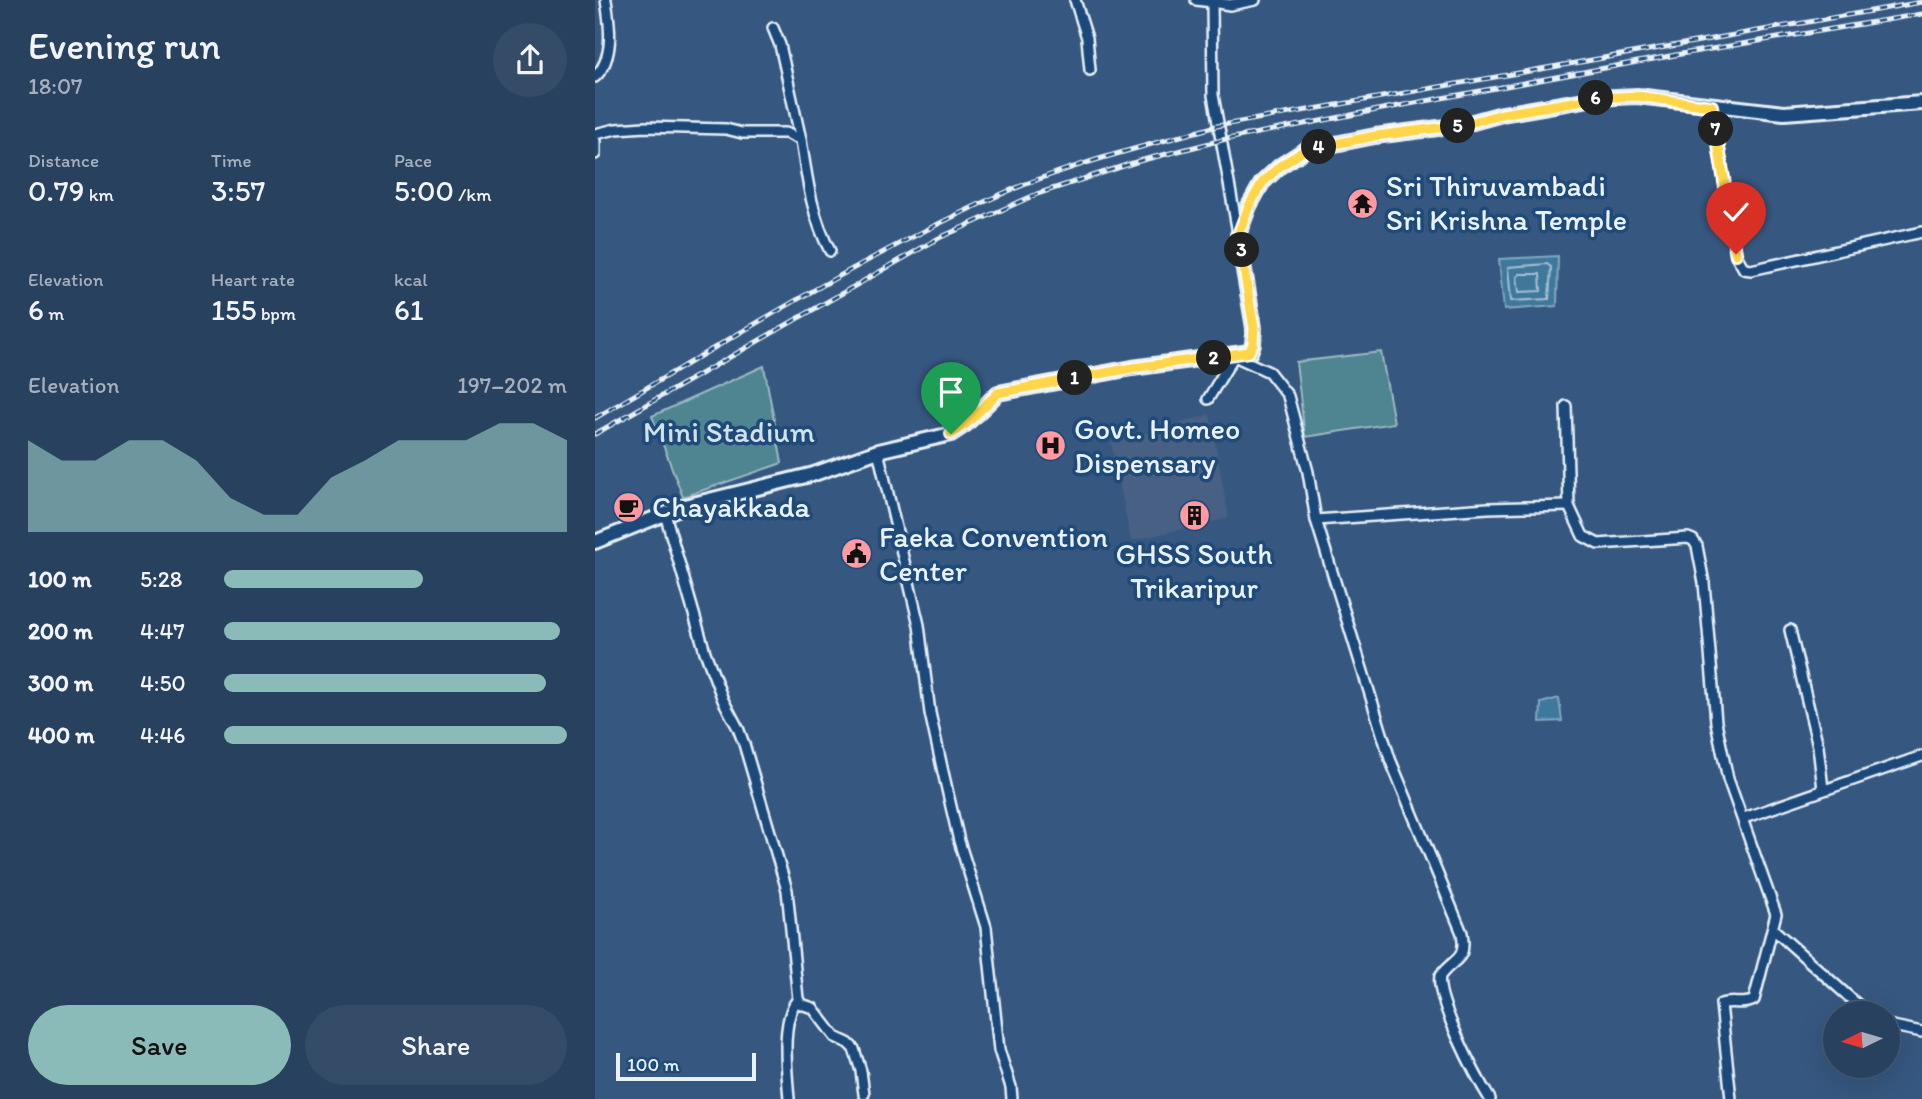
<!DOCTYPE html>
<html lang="en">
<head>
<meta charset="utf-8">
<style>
	:root { --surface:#28415f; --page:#344c68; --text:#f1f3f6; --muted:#a5afbd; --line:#445a74; --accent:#8bbbb9 }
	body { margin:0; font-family:Itim,sans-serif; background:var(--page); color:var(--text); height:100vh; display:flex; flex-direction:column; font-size:26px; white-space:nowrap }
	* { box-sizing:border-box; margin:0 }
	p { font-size:23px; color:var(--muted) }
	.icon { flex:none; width:38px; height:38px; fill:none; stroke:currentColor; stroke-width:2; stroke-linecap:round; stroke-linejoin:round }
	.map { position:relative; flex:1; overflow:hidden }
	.panel { display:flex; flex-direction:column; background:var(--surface); width:595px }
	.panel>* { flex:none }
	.needle { width:46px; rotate:265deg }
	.fabs { position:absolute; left:1228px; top:1001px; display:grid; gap:14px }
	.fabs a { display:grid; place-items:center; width:77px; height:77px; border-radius:50%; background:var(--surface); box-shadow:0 7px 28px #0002,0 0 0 2px var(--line); font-size:35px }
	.scale { position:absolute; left:21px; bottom:18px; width:140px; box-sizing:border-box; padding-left:7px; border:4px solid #e8f1f8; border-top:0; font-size:19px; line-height:24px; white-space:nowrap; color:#e8f1f8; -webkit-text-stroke:5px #1f4a7a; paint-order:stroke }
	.pin { position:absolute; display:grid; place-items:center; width:60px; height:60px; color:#fff; margin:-72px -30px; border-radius:50% 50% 50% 0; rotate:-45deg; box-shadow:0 0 7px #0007 }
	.pin .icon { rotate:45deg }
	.km { position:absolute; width:35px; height:35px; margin:-18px; border-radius:50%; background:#222; color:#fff; font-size:19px; line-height:35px; text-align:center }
	.round { display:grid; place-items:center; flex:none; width:74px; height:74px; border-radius:37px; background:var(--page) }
	.overview { display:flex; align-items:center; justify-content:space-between; height:119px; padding:0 28px }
	h1 { font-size:38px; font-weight:600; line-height:52px }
	.figures { display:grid; grid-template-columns:repeat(3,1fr); gap:10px; height:119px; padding:7px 28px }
	.figures div { display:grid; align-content:center }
	.figures b { font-size:30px; font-weight:600 }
	.figures small { font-size:19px; font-weight:400 }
	.figures p { font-size:19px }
	.chart { height:196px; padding:14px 28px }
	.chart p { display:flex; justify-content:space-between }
	.chart svg { width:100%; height:126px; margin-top:7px; fill:var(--accent); opacity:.7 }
	.primary-button { display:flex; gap:14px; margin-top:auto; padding:14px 28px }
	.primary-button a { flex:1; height:80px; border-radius:42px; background:var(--accent); color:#111; font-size:28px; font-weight:600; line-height:80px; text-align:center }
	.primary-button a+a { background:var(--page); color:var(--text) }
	ul { padding:0 28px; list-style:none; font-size:23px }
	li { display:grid; grid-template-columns:112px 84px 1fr; align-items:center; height:52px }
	li i { height:18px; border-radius:9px; background:var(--accent) }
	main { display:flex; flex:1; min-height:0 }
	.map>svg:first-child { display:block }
</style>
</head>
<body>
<main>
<section class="panel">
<div class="overview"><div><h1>Evening run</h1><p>18:07</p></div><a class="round"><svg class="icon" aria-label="share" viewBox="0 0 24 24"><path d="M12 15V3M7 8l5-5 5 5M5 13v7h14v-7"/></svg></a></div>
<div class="figures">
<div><p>Distance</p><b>0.79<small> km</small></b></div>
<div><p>Time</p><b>3:57</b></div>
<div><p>Pace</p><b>5:00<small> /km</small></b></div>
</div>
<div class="figures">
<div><p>Elevation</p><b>6<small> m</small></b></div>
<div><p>Heart rate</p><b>155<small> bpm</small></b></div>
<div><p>kcal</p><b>61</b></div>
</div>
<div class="chart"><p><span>Elevation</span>197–202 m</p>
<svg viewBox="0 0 160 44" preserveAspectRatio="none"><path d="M0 44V12L10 19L20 19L30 12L40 12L50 19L60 32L70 38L80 38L90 25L100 19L110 12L120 12L130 12L140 6L150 6L160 12V44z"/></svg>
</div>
<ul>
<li><b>100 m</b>5:28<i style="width:58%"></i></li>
<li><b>200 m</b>4:47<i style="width:98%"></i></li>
<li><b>300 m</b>4:50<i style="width:94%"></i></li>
<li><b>400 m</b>4:46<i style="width:100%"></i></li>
</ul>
<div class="primary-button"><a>Save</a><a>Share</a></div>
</section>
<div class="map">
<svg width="1327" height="1099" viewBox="0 0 1327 1099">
	<rect width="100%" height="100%" fill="#36577f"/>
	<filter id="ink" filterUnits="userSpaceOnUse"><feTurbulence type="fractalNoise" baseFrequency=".0143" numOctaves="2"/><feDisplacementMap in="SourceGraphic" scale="14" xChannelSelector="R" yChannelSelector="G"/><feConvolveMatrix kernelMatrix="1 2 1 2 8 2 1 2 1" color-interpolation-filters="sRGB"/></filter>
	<g filter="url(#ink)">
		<path fill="#466083" d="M 615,414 L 634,518 L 536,541 L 516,443 Z"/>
		<g fill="#4f8491" stroke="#9cbac4" stroke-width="2">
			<path d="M 786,352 L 799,423 L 710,437 L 701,362 Z"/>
			<path d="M 169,366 L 187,463 L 88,497 L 57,416 Z"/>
		</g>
		<g fill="#40789c" stroke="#83a8c1" stroke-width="2">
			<path d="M 963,256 L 962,306 L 909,310 L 904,259 Z"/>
			<path d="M 964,698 L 967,721 L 945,722 L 946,703 Z"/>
		</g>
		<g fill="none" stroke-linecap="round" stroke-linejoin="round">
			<g stroke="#a5c1d3" stroke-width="2">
				<path d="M 952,264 L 956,267 L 954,299 L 916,301 L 913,267 Z"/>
				<path d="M 925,274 L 945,274 L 946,291 L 924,292 L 922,277 Z"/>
			</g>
			<defs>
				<g id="street">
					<path d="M 480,0 L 492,38 L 495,70"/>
					<path d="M 601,0 L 617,2 L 618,95 L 643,233"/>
					<path d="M 617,0 L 617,2 L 635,5 L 660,0"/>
					<path d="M 178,28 L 185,45 L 206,140"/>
					<path d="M 0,77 C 20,58 15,25 11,0"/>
					<path d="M 1117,106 L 1141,255 L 1149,269 L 1156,270 L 1327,232"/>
					<path d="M 0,134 L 21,129 L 50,127 L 131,129 L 147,133 L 191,133 L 206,140 C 212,179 217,217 235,251"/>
					<path d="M 0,141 L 0,154"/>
					<path d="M 613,399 L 639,356 L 674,372 L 693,396 L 713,472 L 721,520 L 795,759 L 867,933 C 872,962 859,957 845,976 C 840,998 881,1077 895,1099"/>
					<path d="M 971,406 L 974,506 L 988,536 L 1003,544 L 1093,538 L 1098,540 L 1102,546 L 1109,583 L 1121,722 L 1133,779 L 1181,914 L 1159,1000 C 1149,1006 1137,1000 1126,1004 L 1136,1099"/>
					<path d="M 283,451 L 324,625 L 335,713 L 348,772 L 364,841 L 391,927 L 404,1050 L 416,1087 L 417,1099"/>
					<path d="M 70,514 L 110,652 L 128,700 L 143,728 L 149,744 L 192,890 L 203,999 L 206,1004 L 218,1008 L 240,1037 L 253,1043 L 259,1049 L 266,1071 L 269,1094"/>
					<path d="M 721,520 L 893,508 L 974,506"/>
					<path d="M 1195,630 L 1223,746 L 1228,789"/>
					<path d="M 1149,818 L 1327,756"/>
					<path d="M 1178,929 L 1272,1013"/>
					<path d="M 1293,1025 L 1327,1032"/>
					<path d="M 194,1099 C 192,1072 185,1019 203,999"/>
				</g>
				<path id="secondary" d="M 0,542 L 90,506 L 219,474 L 283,451 L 356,434 L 371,424 L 403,393 L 537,368 L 655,352 L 658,344 L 659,328 L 643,235 L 654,206 L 667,183 L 685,166 L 710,150 L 780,136 L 867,125 L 907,114 L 1001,98 L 1042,96 L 1189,113 L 1327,103"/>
			</defs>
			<use href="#street" stroke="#e8f1f8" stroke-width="14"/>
			<use href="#secondary" stroke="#e8f1f8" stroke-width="18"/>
			<use href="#street" stroke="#1f4a7a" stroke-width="9"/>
			<use href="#secondary" stroke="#1f4a7a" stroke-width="12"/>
			<defs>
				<g id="rail">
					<path d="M 0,418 C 131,342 261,260 400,197 C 470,165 548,147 622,126 L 1327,2"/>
					<path d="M 0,434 L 344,238 L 442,194 L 544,161 L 627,140 L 782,110 L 1086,54 L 1327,14"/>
				</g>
			</defs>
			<use href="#rail" stroke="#e8f1f8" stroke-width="5"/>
			<use href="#rail" stroke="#1f4a7a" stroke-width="2.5" stroke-dasharray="8" stroke-linecap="butt"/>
		</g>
	</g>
	<g fill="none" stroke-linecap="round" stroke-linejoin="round" filter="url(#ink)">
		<defs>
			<path id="route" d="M 356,434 L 371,424 L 403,393 L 537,368 L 654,352 L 658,344 L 659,328 L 643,235 L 654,206 L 667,183 L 685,166 L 710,150 L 780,136 L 867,125 L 907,114 L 1001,98 L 1042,96 L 1117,106 L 1141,254"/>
		</defs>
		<use href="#route" stroke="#fff" stroke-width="14"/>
		<use href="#route" stroke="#ffd54a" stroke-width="9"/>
	</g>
	<defs>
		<symbol id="temple-disc" viewBox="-11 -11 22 22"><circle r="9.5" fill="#ff9aa2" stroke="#1f4a7a"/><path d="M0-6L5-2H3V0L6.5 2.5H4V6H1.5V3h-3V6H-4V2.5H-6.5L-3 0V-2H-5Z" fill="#111"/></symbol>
		<symbol id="hospital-disc" viewBox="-11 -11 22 22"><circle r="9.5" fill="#ff9aa2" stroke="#1f4a7a"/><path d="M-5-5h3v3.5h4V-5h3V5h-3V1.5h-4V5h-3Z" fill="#111"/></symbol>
		<symbol id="cafe-disc" viewBox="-11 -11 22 22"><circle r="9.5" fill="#ff9aa2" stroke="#1f4a7a"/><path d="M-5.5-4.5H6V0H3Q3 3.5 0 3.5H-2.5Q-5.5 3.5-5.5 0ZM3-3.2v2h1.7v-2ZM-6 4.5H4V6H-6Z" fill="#111"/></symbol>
		<symbol id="building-disc" viewBox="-11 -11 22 22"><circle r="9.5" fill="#ff9aa2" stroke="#1f4a7a"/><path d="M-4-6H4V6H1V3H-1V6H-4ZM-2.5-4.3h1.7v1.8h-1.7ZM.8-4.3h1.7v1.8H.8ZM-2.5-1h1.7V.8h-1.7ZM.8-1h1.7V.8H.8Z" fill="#111"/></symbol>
		<symbol id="civic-disc" viewBox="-11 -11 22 22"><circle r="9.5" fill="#ff9aa2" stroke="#1f4a7a"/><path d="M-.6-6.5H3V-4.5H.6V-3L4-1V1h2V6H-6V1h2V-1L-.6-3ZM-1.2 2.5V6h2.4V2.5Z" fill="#111"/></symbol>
	</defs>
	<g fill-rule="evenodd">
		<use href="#temple-disc" x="750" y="186" width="35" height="35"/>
		<use href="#hospital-disc" x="438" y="428" width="35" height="35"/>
		<use href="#cafe-disc" x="16" y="490" width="35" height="35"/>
		<use href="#building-disc" x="582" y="498" width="35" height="35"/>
		<use href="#civic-disc" x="244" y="536" width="35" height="35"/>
	</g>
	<g text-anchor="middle" stroke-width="7" stroke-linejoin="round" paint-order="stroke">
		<g font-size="30" fill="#e8f1f8" stroke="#1f4a7a" text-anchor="start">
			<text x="791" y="196">Sri Thiruvambadi<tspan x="791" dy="34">Sri Krishna Temple</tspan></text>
			<text x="479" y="439">Govt. Homeo<tspan x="479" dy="34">Dispensary</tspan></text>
			<text x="57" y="517">Chayakkada</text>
			<text x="284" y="547">Faeka Convention<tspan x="284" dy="34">Center</tspan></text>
			<text x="599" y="564" text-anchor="middle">GHSS South<tspan x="599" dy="34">Trikaripur</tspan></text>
		</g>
		<g font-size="30" fill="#d1e1e9" stroke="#1f4a7a">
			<text x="134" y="442">Mini Stadium</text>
		</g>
	</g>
</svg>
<div class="fabs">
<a><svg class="needle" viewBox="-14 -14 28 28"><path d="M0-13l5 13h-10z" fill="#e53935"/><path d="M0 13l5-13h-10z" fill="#a5afbd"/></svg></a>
</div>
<div class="scale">100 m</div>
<div class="pin" style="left:356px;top:434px;background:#1e9e55"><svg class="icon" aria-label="arrive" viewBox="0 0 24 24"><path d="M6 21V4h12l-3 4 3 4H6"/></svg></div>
<div class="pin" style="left:1141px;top:254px;background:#d93025"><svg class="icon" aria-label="check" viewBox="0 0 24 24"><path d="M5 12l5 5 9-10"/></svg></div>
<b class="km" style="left:480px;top:378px">1</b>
<b class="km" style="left:619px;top:358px">2</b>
<b class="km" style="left:647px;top:250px">3</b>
<b class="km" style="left:724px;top:147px">4</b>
<b class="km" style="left:863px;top:126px">5</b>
<b class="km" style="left:1001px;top:98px">6</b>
<b class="km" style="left:1121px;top:129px">7</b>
</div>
</main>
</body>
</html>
